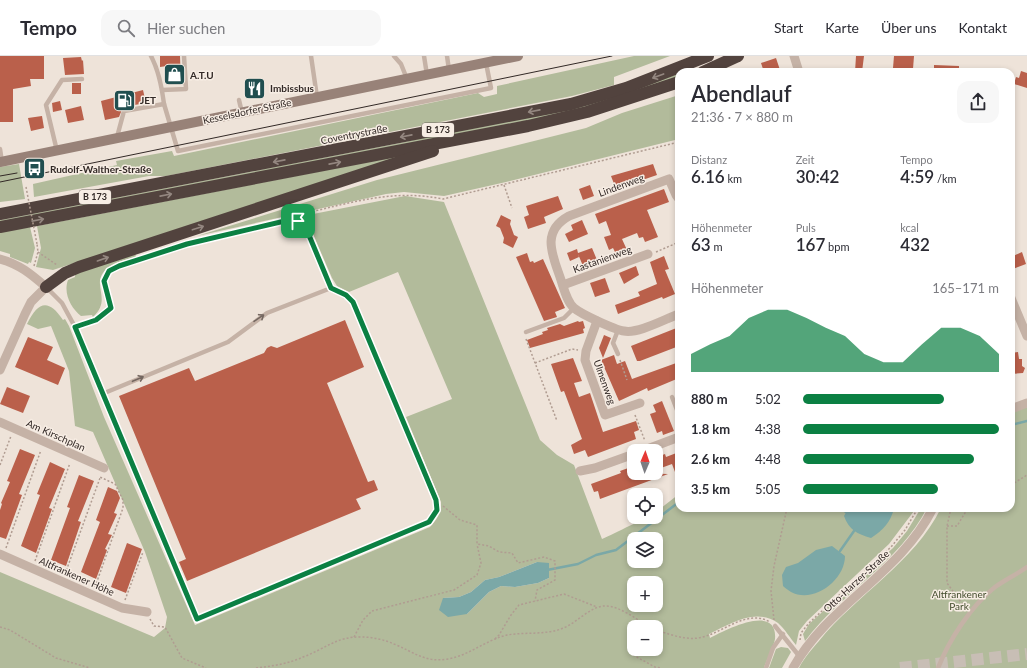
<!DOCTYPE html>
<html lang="de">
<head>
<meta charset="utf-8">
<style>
	:root { --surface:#fff; --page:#f7f7f7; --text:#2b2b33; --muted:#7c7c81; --line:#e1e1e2; --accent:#0b8043 }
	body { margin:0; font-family:Lato,sans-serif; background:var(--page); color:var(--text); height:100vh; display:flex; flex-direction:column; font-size:15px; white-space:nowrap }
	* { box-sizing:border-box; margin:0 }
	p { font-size:13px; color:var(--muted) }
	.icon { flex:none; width:22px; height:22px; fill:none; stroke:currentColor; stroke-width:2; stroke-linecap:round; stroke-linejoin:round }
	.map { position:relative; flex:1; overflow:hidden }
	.drawer { position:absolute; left:675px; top:12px; width:340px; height:444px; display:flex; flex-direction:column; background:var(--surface); border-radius:12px; box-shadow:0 2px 6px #0003 }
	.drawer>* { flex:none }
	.needle { width:26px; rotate:2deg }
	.fabs { position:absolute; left:627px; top:388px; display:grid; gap:8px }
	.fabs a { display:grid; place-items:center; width:36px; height:36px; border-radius:8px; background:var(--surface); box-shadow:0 2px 6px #0003; font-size:20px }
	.pin { position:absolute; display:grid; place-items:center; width:34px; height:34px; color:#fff; margin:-17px; border-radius:8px; box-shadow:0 2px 6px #0006 }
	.round { display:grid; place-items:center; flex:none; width:42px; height:42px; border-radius:12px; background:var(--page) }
	.overview { display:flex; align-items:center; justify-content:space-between; height:68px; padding:0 16px }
	h1 { font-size:22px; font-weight:600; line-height:30px }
	.stats { display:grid; grid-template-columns:repeat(3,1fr); gap:6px; height:68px; padding:4px 16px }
	.stats div { display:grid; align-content:center }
	.stats b { font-size:17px; font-weight:600 }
	.stats small { font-size:11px; font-weight:400 }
	.stats p { font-size:11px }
	.chart { height:112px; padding:8px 16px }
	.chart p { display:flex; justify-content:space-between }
	.chart svg { width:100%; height:72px; margin-top:4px; fill:var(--accent); opacity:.7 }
	ul { padding:0 16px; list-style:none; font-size:13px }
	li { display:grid; grid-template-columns:64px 48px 1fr; align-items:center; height:30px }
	li i { height:10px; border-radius:5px; background:var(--accent) }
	header { display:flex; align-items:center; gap:24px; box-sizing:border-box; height:56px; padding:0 20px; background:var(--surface); border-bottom:1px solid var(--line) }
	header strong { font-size:19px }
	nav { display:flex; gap:22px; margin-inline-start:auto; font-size:14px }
	.search { width:280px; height:36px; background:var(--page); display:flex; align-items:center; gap:10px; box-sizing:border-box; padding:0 14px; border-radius:12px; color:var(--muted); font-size:15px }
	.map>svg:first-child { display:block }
</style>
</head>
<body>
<header>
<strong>Tempo</strong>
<div class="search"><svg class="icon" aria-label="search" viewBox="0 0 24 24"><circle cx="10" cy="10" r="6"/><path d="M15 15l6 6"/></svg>Hier suchen</div>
<nav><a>Start</a><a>Karte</a><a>Über uns</a><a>Kontakt</a></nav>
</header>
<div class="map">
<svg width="1027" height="612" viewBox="0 0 1027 612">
	<rect width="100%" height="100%" fill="#eee3d9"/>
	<g fill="#b2bb9b" fill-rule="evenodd">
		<path d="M 634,0 L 670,0 L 614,21 L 614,29 L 572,40 L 166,120 L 149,120 L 34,141 L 33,128 L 117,109 L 116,105 L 172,95 L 174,100 L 478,37 L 484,41 L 497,38 L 497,30 Z"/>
		<path d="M 679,18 L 679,22 L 607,46 L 551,60 L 0,167 L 0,164 L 405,86 Z"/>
		<path d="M 679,39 L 679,83 L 506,126 L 444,140 L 404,136 L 386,138 L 197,180 L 377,124 L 586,72 L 622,57 Z"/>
		<path d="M 404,99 L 53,214 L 36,211 L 41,192 L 37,170 Z"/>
		<path d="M 19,108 L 25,143 L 0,146 L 0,111 Z"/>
		<path d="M 405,140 L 444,146 L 540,384 L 557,399 L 574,409 L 602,483 C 617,477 643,461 656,461 L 656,456 L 679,438 L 679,452 L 915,452 L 914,455 L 889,488 L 807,565 L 799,575 L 796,589 C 790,582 785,573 778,567 C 755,551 730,568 709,578 L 710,582 C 724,575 778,546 775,583 C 774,590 766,605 764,612 L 0,612 L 0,516 L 154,581 L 165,572 L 167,561 L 145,496 L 93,376 L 75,370 L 69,315 L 51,270 L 38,273 L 27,268 C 38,246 48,242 63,264 L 65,263 L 69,270 L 104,361 L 195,569 L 430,471 C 438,462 441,457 441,446 L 406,361 L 452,343 L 398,216 L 349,236 L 337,230 L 332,222 L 310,171 L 302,163 L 308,159 ZM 634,483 L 656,483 L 656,505 L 634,505 ZM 537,506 L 549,522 L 538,527 L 515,531 L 501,530 L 489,536 L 467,558 L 443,542 L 459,541 L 471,536 L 485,524 L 499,521 ZM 634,527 L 656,527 L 656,549 L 634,549 ZM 634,571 L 656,571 L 656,593 L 634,593 Z"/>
		<path d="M 30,171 L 35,192 L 31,207 L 29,206 L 28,208 L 10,201 L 10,198 L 0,195 L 0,176 Z"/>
		<path d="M 135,196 L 136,201 C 129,203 119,205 112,209 C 85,226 115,241 93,261 L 92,259 L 81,260 C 71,252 63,237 68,224 L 75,221 L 75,217 Z"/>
		<path d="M 1027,351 L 1027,612 L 799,612 C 804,602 812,593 819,585 C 857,538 914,507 941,452 L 1011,452 L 1011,356 Z"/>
		<path d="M 921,452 L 927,452 C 899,507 841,537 805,585 L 803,578 L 809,568 L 893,492 L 907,475 Z"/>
		<path d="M 781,591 L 788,592 L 791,596 L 782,612 L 769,612 L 776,593 Z"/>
	</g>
	<g fill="#7ba8a7">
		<path d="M 860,452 L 894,452 C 891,466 883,474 871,482 C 857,478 849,474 844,460 L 848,453 Z"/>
		<path d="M 832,490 L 845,500 C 845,524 814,548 791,536 C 788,534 785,532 783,530 L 782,519 L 786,511 L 798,507 L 816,494 Z"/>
		<path d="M 537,506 L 549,507 L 549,522 L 538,527 L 515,531 L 501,530 L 489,536 L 467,558 L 448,561 L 439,554 L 443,542 L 459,541 L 471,536 L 485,524 L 499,521 Z"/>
	</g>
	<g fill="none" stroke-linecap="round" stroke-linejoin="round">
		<g stroke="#7ba8a7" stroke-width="2.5">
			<path d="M 1011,369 L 1027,365"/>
			<path d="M 839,452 L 846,456"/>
			<path d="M 840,495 L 854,475"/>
			<path d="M 547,514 L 578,508 L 596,499 L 616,494 L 679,446"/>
		</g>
	</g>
	<g fill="#ba604b">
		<path d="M 0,0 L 44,0 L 44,23 L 30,23 L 31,30 L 13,33 L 13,66 L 0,66 Z"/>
		<path d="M 160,0 L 180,0 L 181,28 L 168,29 L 167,10 L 160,11 Z"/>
		<path d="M 856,0 L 864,0 L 862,16 L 855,16 Z"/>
		<path d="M 894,0 L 914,0 L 913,13 L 893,12 Z"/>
		<path d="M 81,1 L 82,5 L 83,4 L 84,18 L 65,19 L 63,2 Z"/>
		<path d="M 776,2 L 780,14 L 774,16 L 764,16 L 761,7 Z"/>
		<path d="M 934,9 L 959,10 L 959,16 L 934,16 Z"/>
		<path d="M 1021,15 L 1027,17 L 1027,32 L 1014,28 L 1016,21 L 1019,22 Z"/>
		<rect x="72" y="27" width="9" height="11"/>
		<path d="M 143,34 L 146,47 L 123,51 L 119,61 L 105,64 L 101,45 Z"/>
		<path d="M 60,45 L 62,54 L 53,56 L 52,47 Z"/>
		<path d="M 81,50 L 84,64 L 68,67 L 65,54 Z"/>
		<path d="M 42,60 L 44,72 L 31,75 L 28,62 Z"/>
		<path d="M 653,108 L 657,119 L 616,133 L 611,120 Z"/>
		<path d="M 590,129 L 594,140 L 583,144 L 579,133 Z"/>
		<path d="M 664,133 L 669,146 L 647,154 L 658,181 L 645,186 L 643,181 L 639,182 L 637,177 L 622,183 L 627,194 L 616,198 L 613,192 L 609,194 L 604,181 L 611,179 L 606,165 L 599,168 L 595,158 Z"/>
		<path d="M 558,140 L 563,153 L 544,161 L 546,167 L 528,173 L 524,161 L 529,159 L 526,150 Z"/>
		<path d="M 501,159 L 511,164 L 510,168 L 514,179 L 518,181 L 513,192 L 503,187 L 504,182 L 500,172 L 496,170 Z"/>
		<path d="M 582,164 L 588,178 L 569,186 L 565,178 L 573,174 L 571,169 Z"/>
		<path d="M 592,192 L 597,204 L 583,210 L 578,198 L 579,201 L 570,205 L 567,197 L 577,193 L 578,197 Z"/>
		<path d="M 1022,196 L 1026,208 L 1013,213 L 1011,201 Z"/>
		<path d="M 527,197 L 530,206 L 533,205 L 534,207 L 543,203 L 565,252 L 555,256 L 557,261 L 544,265 L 516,201 Z"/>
		<path d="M 664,200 L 669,213 L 665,214 L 675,238 L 663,243 L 662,241 L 618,258 L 615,249 L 640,240 L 638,236 L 657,228 L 650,206 Z"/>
		<path d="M 636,210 L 639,219 L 624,228 L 619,217 Z"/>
		<path d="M 605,222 L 610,236 L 595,241 L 590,227 Z"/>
		<path d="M 345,264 L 364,311 L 327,327 L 368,426 L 374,424 L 378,434 L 356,443 L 361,453 L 187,525 L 179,506 L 186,503 L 119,340 L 189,312 L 195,325 L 264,297 L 267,292 L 271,290 L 277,292 Z"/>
		<path d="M 578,265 L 579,266 L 583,265 L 585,272 L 583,273 L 584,277 L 530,292 L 527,284 L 543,278 L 542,276 L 548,274 L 547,272 L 560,268 L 564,270 Z"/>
		<path d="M 679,271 L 679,290 L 640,305 L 637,305 L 631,290 Z"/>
		<path d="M 604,279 L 611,282 L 603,302 L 599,292 Z"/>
		<path d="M 28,281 L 53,291 L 47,304 L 65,312 L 58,329 L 15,311 Z"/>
		<path d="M 1018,296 L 1019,303 L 1022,303 L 1022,310 L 1025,312 L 1023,317 L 1011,318 L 1011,297 Z"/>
		<path d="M 614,299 L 617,308 L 625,305 L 632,323 L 679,306 L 679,322 L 648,335 L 647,332 L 619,345 L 601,304 Z"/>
		<path d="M 573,302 L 582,325 L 574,327 L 579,341 L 590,337 L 603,376 L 636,365 L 639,374 L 634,376 L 636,383 L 588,401 L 585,394 L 574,398 L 571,389 L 582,383 L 564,335 L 561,336 L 551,308 Z"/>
		<path d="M 7,331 L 30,340 L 23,357 L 0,348 Z"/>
		<path d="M 662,345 L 674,375 L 663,379 L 662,375 L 657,377 L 650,358 L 656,356 L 653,349 Z"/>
		<path d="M 20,393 L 35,399 L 19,438 L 22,439 L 6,483 L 0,481 L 0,454 L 2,448 L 1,447 L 10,426 L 7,425 Z"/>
		<path d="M 679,396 L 679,424 L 678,424 L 672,408 L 661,412 L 657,401 L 665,398 L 666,401 Z"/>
		<path d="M 50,406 L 65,413 L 49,452 L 52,453 L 36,497 L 21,490 L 40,439 L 37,438 Z"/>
		<path d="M 631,411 L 632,413 L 634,412 L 634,417 L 668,418 L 600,443 L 598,435 L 594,436 L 591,428 L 621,417 L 620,415 Z"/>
		<path d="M 79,419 L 94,425 L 78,465 L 81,466 L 66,510 L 51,504 L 70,452 L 67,451 Z"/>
		<path d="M 108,431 L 117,435 L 120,442 L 114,457 L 117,458 L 108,478 L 112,479 L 105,493 L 107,494 L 96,523 L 81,516 L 100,466 L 96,464 Z"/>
		<path d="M 127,487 L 142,493 L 126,537 L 111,531 Z"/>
	</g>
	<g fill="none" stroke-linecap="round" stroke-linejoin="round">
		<path stroke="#c8beb5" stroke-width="12" stroke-dasharray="12 6" stroke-linecap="butt" d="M 900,612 L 1027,598"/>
		<g stroke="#b09c91" stroke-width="1.5" stroke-dasharray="2 2" stroke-linecap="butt">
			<path d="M 504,129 L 512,152"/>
			<path d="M 302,161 L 306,157 C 354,146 394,133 443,143 L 679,86"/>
			<path d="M 38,196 L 57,209"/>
			<path d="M 656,196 L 679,186"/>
			<path d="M 34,210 L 38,196 L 37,188"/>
			<path d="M 526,283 L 557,365"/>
			<path d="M 620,304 L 627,324"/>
			<path d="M 535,307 L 572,293 L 578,294"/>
			<path d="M 635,359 L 645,385"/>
			<path d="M 0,409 L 11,380"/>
			<path d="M 1011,429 L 1027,419"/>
			<path d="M 443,450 L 460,464 L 477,469 L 477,488 L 489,490 L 499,496 L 512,497 L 518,507 L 544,501 L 555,505 L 555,524 L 537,534 L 535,545"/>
			<path d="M 951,452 L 947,470 L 947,527 L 966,553"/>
			<path d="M 947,470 L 957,470 L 968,452"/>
			<path d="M 6,492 L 41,394"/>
			<path d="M 35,505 L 70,407"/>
			<path d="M 65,518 L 100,422"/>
			<path d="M 95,531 L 123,452 L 123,444 L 115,428 L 100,421"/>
			<path d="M 125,544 L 143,496"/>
			<path d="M 150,563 L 154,570 L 165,571 L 182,602 L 206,612"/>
			<path d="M 774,564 L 771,535 L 774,510 L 787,452"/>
			<path d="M 0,571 L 10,574 L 56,602 L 90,612"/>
			<path d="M 656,574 C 669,578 684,584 698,582 C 721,579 746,552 770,566"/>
			<path d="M 354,581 L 363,564 L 372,555 L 454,534 L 477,519 L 481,507 L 477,488"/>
			<path d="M 495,583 L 499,579 L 511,559 L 519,549 L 564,538 L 597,551"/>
			<path d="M 800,584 L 801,577 L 809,567 L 891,491 L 905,474 L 918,452"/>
			<path d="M 633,599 L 655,611 L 661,612"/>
			<path d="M 256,612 C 272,610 288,608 303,601 C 325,593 337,580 362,581 C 373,581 385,584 394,588 C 414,596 425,607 448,603 C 470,599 486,584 507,579 C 525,576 544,579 561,573 C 576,568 589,551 604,550 C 619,549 637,564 650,571"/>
		</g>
		<g stroke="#c5b2a6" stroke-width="4.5">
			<path d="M 151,0 C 159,15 162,32 164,48"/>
			<path d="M 311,0 L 317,41"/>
			<path d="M 394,0 L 401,8 L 407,23"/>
			<path d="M 424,0 L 427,19"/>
			<path d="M 447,0 L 449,14"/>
			<path d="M 162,34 L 186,33 L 184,0"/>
			<path d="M 239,44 L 242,57"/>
			<path d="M 117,81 L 124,55 L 164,48 L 178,95 L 491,32 L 486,7"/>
			<path d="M 0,93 L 2,106"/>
			<path d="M 57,95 L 46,49 L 62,24 L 82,23"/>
			<path d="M 46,231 L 62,247 L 75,271 L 197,563 L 429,466 L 437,454 L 436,444 L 353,246 L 346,239 L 331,232"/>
			<path d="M 75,271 L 96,264 L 111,252 L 104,225 L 109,215 L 119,210 L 187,188 L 281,165 L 298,165 L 306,172 L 331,232 L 267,257 L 228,286 L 102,338"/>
			<path d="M 526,276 L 564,262 L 574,252"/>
			<path d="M 618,298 L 613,287 L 618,274"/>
			<path d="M 672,341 L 679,359"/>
			<path d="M 775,570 L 800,601"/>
			<path d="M 766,612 L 773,592 L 783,578"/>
			<path d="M 938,612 C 949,584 971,550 995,531 C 1005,524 1017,518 1027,511"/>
		</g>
		<g stroke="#c5b2a6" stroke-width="9">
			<path d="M 794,0 L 799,16"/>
			<path d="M 679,143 L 676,139 L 669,123 L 569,160 C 540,176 553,200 561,224 C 564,233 567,246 574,252 C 581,258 615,274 624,275 C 638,278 665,263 679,258"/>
			<path d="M 0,203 C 19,208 31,218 46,231 L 31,246 L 25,258 L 0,314"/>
			<path d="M 563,229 L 648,198"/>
			<path d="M 1011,242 L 1027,280"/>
			<path d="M 597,265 L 586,295 L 585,304 L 605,359 L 640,347"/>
			<path d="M 1011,353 L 1027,347"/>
			<path d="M 0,366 L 104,412"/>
			<path d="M 642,395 L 679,381"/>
			<path d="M 580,415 L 595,412 L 634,398"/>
			<path d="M 0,498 L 122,552 L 147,556"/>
			<path d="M 793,612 C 828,549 901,517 933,452"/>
		</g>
		<path stroke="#988278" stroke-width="10" d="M 0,106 L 518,0"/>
		<g stroke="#52433e" stroke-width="12">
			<path d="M 703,16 L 738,0"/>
			<path d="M 0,158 L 571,48 L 626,32 L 708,0"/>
			<path d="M 0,171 L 528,70 L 587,56 L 679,26"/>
			<path d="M 46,231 L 65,217 L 79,211 L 433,95"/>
		</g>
		<g stroke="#322926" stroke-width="1">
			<path d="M 0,120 L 17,117"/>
			<path d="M 0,126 L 612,0"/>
		</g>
		<path stroke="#b09c91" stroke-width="1.5" stroke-dasharray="2 2" stroke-linecap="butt" d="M 26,131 L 37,188"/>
	</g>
	<defs><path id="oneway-shaft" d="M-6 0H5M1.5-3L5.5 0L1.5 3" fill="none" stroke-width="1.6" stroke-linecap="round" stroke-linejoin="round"/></defs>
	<g stroke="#948780">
		<use href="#oneway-shaft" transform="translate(658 20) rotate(160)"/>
		<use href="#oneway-shaft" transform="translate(534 55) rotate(169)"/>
		<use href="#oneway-shaft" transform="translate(406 80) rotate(169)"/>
		<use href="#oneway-shaft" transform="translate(279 105) rotate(169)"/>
		<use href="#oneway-shaft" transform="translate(335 107) rotate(-11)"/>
		<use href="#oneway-shaft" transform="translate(166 139) rotate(-11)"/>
		<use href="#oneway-shaft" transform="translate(38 164) rotate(-11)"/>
		<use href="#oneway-shaft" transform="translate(198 172) rotate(-18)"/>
		<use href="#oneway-shaft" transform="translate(103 203) rotate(-19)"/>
	</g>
	<g stroke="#746760">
		<use href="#oneway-shaft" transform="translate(259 262) rotate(-34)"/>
		<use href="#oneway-shaft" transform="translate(138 323) rotate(-23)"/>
	</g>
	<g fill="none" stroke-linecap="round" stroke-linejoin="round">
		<defs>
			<path id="route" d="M 289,164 L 298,165 L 306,172 L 331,232 L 346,239 L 353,246 L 436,444 L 437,454 L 429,466 L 197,563 L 75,271 L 96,264 L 111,252 L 104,225 L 109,215 L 119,210 L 187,188 Z"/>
		</defs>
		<use href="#route" stroke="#fff" stroke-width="8"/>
		<use href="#route" stroke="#0b8043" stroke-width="5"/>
	</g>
	<defs>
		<symbol id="shop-square" viewBox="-11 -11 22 22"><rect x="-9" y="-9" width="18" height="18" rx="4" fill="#204e4f" stroke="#f7ede4"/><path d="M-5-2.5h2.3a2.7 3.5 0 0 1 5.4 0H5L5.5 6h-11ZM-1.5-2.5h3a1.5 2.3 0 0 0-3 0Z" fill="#fff"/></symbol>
		<symbol id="restaurant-square" viewBox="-11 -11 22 22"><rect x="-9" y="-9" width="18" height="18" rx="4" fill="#204e4f" stroke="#f7ede4"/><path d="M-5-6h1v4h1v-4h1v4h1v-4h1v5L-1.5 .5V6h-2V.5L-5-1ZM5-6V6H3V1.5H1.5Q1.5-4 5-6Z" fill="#fff"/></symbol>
		<symbol id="fuel-square" viewBox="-11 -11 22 22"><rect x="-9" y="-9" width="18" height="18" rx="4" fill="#204e4f" stroke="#f7ede4"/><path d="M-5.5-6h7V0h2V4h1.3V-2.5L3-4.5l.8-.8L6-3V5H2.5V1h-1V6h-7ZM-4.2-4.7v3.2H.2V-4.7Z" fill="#fff"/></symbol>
		<symbol id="bus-square" viewBox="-11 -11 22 22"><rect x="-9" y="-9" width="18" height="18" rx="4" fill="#204e4f" stroke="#f7ede4"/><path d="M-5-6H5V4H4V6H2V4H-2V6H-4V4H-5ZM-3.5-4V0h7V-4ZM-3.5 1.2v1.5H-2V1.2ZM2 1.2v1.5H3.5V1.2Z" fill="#fff"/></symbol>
	</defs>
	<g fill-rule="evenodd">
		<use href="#shop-square" x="162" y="6" width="25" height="25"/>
		<use href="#restaurant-square" x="242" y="20" width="25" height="25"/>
		<use href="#fuel-square" x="112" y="32" width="25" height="25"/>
		<use href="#bus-square" x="22" y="100" width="25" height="25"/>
	</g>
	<g text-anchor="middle" stroke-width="3" stroke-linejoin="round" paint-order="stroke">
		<g fill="#f7ede4" stroke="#6d645f" stroke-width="1">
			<rect x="422" y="67" width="32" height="14" rx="3"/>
			<rect x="79" y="134" width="32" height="14" rx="3"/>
		</g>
		<g font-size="9" font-weight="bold" fill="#322926">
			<text x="438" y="77">B 173</text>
			<text x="95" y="144">B 173</text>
		</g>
		<g font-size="10" font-weight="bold" fill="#322926" stroke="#f7ede4" text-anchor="start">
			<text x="190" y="23">A.T.U</text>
			<text x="270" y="36">Imbissbus</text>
			<text x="140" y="48">JET</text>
			<text x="50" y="117">Rudolf-Walther-Straße</text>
		</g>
		<g font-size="10" fill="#322926" stroke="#f7ede4">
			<text transform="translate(247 55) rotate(-12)" y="4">Kesselsdorfer Straße</text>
			<text transform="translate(354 78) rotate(-11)" y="4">Coventrystraße</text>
			<text transform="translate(621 129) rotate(-20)" y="4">Lindenweg</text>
			<text transform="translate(602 203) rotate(-20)" y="4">Kastanienweg</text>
			<text transform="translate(605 326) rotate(70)" y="4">Ulmenweg</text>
			<text transform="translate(56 379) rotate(24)" y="4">Am Kirschplan</text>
			<text transform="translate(77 520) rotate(24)" y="4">Altfrankener Höhe</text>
			<text transform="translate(856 525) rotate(-43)" y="4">Otto-Harzer-Straße</text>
		</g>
		<g font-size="10" fill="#434d2d" stroke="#f7ede4">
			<text x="959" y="542">Altfrankener<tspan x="959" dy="12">Park</tspan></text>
		</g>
	</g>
</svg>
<div class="fabs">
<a><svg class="needle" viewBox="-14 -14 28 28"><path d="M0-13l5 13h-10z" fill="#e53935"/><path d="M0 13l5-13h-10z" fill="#7c7c81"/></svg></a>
<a><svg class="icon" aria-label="locate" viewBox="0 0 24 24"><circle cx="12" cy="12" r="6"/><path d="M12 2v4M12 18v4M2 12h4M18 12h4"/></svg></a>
<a><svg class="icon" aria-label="layers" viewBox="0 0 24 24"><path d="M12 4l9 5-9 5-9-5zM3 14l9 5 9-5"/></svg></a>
<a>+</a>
<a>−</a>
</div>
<div class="pin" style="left:298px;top:165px;background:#1e9e55"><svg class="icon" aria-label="arrive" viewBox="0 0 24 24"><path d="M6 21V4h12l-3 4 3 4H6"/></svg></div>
<section class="drawer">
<div class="overview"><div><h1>Abendlauf</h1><p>21:36 · 7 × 880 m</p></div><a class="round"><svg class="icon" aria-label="share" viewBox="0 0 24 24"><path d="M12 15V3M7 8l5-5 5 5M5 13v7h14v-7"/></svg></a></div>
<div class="stats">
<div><p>Distanz</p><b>6.16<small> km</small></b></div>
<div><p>Zeit</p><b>30:42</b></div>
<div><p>Tempo</p><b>4:59<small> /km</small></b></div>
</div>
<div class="stats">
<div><p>Höhenmeter</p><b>63<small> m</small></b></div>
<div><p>Puls</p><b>167<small> bpm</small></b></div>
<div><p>kcal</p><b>432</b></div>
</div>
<div class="chart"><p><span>Höhenmeter</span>165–171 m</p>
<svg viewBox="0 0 160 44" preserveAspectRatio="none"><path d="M0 44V33L10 27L20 22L30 11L40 6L50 6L60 11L70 17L80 22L90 33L100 38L110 38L120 27L130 17L140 17L150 22L160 33V44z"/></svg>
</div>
<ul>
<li><b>880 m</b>5:02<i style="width:72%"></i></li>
<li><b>1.8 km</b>4:38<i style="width:100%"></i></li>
<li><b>2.6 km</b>4:48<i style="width:87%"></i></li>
<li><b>3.5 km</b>5:05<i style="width:69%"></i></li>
</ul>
</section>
</div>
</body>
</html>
